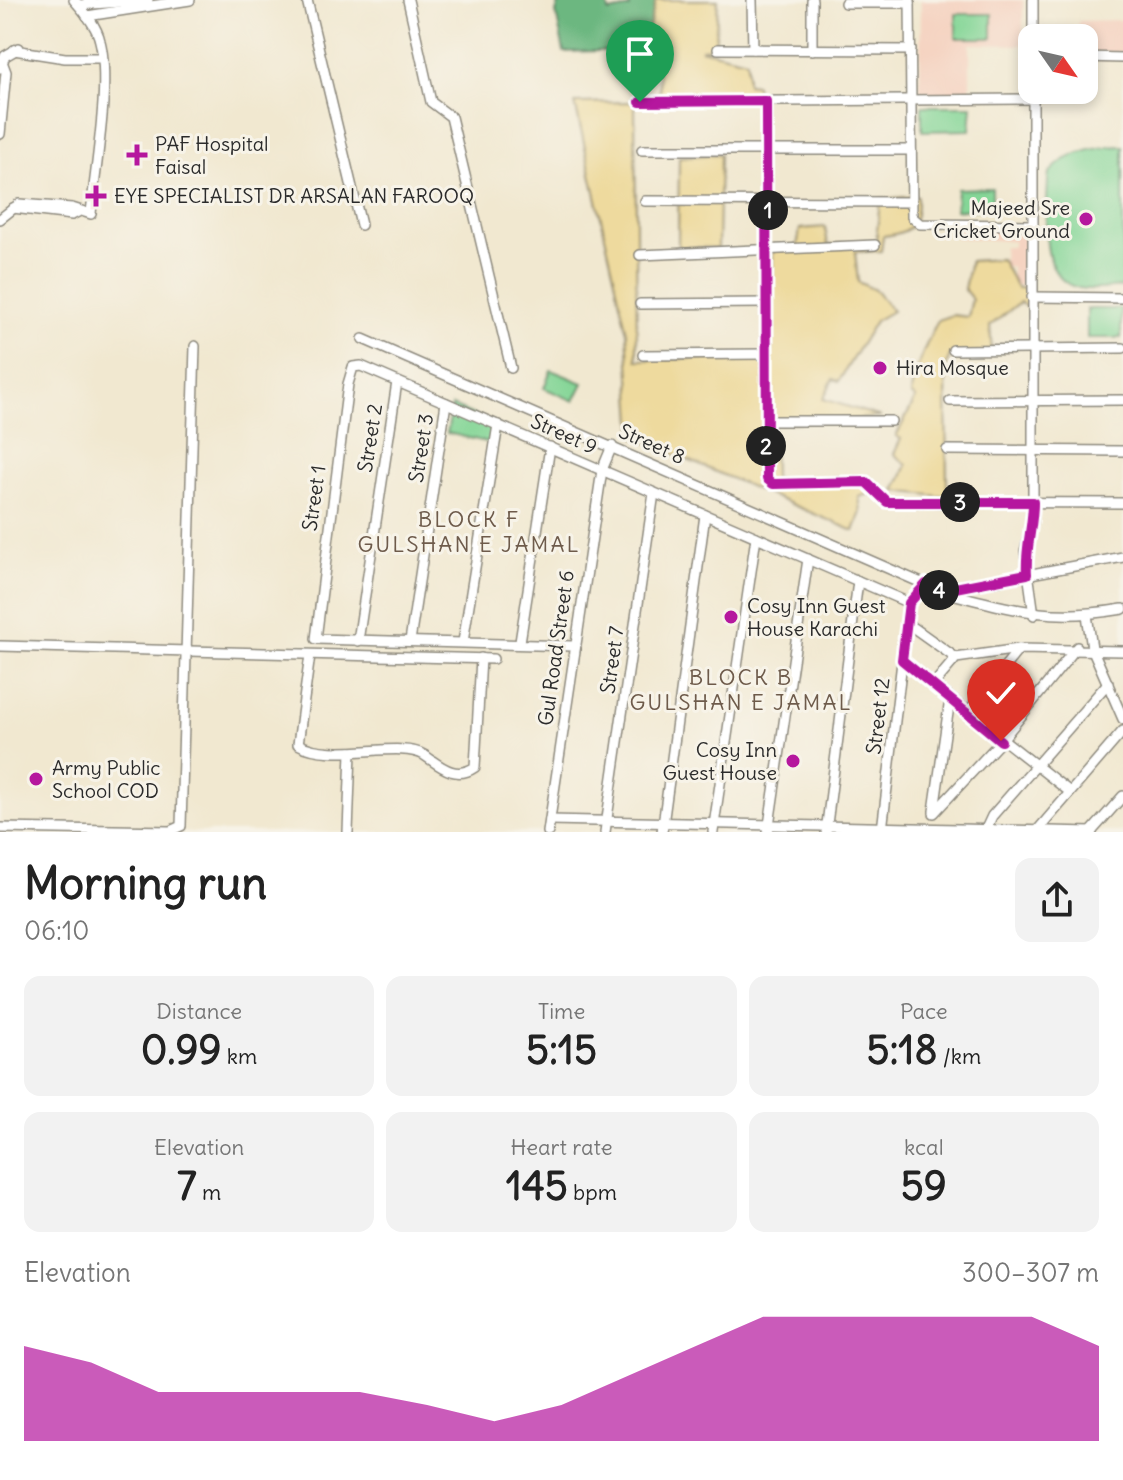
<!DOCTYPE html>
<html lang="en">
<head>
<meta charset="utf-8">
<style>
	:root { --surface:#fff; --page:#f2f2f2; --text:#222; --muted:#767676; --accent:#b5179e }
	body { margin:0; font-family:Delius,sans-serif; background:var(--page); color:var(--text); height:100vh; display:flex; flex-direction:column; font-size:30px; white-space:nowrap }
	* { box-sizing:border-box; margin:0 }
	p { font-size:26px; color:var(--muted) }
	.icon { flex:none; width:44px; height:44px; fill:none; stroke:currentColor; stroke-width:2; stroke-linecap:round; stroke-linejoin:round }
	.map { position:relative; height:832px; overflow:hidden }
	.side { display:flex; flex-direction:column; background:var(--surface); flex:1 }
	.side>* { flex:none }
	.needle { width:52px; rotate:124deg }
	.fabs { position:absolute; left:1018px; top:24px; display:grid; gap:16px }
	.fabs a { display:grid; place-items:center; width:80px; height:80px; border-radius:16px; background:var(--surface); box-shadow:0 4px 12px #0003; font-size:40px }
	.pin { position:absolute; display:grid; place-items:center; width:68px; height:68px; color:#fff; margin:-82px -34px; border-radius:50% 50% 50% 0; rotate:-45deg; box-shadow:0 0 8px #0007 }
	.pin .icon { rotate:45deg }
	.km { position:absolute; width:40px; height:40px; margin:-20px; border-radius:50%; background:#222; color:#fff; font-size:22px; line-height:40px; text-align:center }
	.round { display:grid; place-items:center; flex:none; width:84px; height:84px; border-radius:16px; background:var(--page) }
	.head { display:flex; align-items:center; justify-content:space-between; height:136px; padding:0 24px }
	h1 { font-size:44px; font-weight:700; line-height:60px }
	.stats { display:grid; grid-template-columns:repeat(3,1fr); gap:12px; height:136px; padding:8px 24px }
	.stats div { display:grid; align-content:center; border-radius:16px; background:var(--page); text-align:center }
	.stats b { font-size:40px; font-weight:700 }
	.stats small { font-size:22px; font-weight:400 }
	.stats p { font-size:22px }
	.chart { height:224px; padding:16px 24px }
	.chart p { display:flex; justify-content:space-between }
	.chart svg { width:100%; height:144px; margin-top:8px; fill:var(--accent); opacity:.7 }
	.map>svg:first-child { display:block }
</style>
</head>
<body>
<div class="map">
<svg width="1123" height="832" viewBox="0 0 1123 832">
	<rect width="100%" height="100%" fill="#f7f3e8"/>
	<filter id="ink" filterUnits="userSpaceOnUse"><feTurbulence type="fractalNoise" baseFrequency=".0125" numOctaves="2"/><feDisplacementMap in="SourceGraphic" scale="16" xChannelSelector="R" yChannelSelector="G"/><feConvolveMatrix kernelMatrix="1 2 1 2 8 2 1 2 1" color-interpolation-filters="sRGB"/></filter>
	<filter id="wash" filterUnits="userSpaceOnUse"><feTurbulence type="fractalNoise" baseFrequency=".006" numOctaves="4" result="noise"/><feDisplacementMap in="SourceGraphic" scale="32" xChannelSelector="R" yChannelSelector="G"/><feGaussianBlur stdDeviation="1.8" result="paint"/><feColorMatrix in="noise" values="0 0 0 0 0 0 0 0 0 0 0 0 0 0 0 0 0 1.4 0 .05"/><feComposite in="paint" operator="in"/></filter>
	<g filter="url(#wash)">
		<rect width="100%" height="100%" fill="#f1e8d0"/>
		<g fill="#f5d3c1">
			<path d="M 921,0 L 1023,0 L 1023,45 L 970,44 L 970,95 L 920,96 Z"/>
			<path d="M 1123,20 L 1123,53 L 1084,53 L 1084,38 L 1079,38 L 1078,21 Z"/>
			<path d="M 954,228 L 1029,228 L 1029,285 L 1012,285 L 1012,267 L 1004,266 L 1003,247 L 1013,247 L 1013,241 L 955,238 Z"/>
		</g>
		<g fill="#85d697" stroke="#588061" stroke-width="2">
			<rect x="956" y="14" width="36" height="24"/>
			<path d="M 922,106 L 972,106 L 970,130 L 922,131 Z"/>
			<path d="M 1123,146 L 1123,287 C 1110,288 1092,291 1079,288 C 1034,278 1048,211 1048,177 C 1059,154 1098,146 1123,146 Z"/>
			<path d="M 992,188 L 992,209 L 956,210 L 957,189 Z"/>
			<rect x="1087" y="309" width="34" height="29"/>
			<path d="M 551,370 L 583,383 L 574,401 L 544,388 Z"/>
			<path d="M 452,406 L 498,425 L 495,444 L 447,433 Z"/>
		</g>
		<path fill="#6cb780" stroke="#4c7156" stroke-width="2" d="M 560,0 L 607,0 L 609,12 L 630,8 L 629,0 L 656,0 L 647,36 L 636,50 L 564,52 L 556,13 Z"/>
		<g fill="#eeda9e" stroke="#8c8264" stroke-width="2">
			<path d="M 656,0 L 718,0 L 715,48 L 700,49 L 747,60 L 747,84 L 756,85 L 757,94 L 660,95 L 656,50 L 636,50 L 647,36 Z"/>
			<path d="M 635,102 L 637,360 L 771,357 L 773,245 L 797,247 L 800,229 L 825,227 L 828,245 L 876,242 L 880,199 L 917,196 C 918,225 912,233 883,236 L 881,251 L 855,252 L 858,282 L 875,290 L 892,311 L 875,321 L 839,381 L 833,379 L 823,399 L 881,417 L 773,424 L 774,479 L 866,478 L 883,490 L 859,497 L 861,512 L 854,531 L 634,437 L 627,333 L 575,103 Z"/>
			<path d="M 720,154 L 718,248 L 678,247 L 679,157 Z"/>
			<path d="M 1001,259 L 1017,288 L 1029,288 L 1029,310 L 1020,302 L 990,326 L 992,354 L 950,355 L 946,368 L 947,497 L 895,491 L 907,465 L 894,454 L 901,439 L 896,436 L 916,398 L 911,395 C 912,375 929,338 938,320 L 952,315 L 968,317 L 972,299 L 964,289 L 970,261 Z"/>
		</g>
	</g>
	<g filter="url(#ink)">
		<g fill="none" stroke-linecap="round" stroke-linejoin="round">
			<defs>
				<g id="street">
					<path d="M 307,0 L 361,225"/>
					<path d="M 408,0 L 431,102 L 451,117 L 511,368"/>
					<path d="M 752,0 L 753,49"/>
					<path d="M 812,0 L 812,50"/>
					<path d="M 910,0 L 912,217 L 920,224 L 1033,225"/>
					<path d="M 1033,0 L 1033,38"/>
					<path d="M 845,3 L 910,3"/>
					<path d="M 79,5 L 148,0"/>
					<path d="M 87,16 L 190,0"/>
					<path d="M 718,49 L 911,50"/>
					<path d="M 14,50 L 65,58 L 102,58"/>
					<path d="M 1084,57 L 1123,58"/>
					<path d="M 0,68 L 5,56 L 19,48"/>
					<path d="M 1033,90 L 1033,521 L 1025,551 L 1034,615"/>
					<path d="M 766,101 L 767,479 L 773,484 L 866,482 L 887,502 L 1123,503"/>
					<path d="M 640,102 L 1034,99"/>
					<path d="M 0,134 L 6,72 L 3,64"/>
					<path d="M 642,150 L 911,150"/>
					<path d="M 645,201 L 912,202"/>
					<path d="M 13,208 L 72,215 L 78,212"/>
					<path d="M 0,219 L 19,204 L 72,208 L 91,214 C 95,168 111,83 100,41 C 97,26 84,11 74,0"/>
					<path d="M 640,255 L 875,245"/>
					<path d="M 1032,297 L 1123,298"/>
					<path d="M 640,304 L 767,303"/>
					<path d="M 363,339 L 940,591 C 1013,609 1046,622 1123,609"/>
					<path d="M 953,350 L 1123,348"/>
					<path d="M 643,355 L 767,354"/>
					<path d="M 950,401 L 1123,400"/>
					<path d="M 767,421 L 891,421"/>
					<path d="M 947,450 L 1123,451"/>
					<path d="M 945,590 L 1123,557"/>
					<path d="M 909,603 L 926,584"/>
					<path d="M 1087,615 L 1092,648 L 1123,719"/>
					<path d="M 907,623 L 956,658"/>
					<path d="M 358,641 L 397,382"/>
					<path d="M 410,641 L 446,403"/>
					<path d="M 463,642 L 498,425"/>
					<path d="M 520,642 L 550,447"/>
					<path d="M 0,646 L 493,659"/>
					<path d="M 573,646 L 316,639 L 348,384 L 353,367 L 361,366 L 909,603"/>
					<path d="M 310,655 L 298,744 C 332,763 400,740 424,755 C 439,765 455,781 475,767 L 481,658"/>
					<path d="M 902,660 L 1070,792"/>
					<path d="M 933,685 L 956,658 L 1019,649 L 1123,651"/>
					<path d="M 967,713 L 1019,649"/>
					<path d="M 934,811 L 950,699"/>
					<path d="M 934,813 L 1001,741 L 1077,647"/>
					<path d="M 550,820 L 1092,832"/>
					<path d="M 0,828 L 170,831 L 181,826 L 195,346"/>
					<path d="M 882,830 L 909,603"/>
					<path d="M 985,831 L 992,816 L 1108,683"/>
					<path d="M 1037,831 L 1123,731"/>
					<path d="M 348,832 L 351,752"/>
					<path d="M 548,832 L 602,470 L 612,446"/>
					<path d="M 605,832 L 654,493"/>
					<path d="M 662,832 L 705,515"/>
					<path d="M 713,832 L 756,537"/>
					<path d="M 768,832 L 808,559"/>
					<path d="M 826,832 L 858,581"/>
					<path d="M 1091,832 L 1123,796"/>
				</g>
			</defs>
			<use href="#street" stroke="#8e8a7e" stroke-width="12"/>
			<use href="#street" stroke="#fff" stroke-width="9"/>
		</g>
	</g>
	<g fill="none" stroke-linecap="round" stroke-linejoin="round" filter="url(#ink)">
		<defs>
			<path id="route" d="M 640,102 L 766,101 L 767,479 L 773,484 L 866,482 L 887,502 L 1033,502 C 1033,527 1025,549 1027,574 L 940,591 L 926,584 L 909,603 L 902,660 L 1001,741"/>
		</defs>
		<use href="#route" stroke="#fff" stroke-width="16"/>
		<use href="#route" stroke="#b5179e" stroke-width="10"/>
	</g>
	<g fill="#b5179e" stroke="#f7f3e8" stroke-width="3">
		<path d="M133 143h8v8h8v8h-8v8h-8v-8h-8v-8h8z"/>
		<path d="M92 184h8v8h8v8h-8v8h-8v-8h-8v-8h8z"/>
		<circle cx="1086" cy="219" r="8"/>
		<circle cx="880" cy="368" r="8"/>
		<circle cx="731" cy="617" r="8"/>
		<circle cx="793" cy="761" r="8"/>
		<circle cx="36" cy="779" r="8"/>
	</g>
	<g text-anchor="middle" stroke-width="6" stroke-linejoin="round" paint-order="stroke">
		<g font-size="20" fill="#2b2b2b" stroke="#f7f3e8" text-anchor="start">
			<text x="155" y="151">PAF Hospital<tspan x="155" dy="23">Faisal</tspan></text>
			<text x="114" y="203">EYE SPECIALIST DR ARSALAN FAROOQ</text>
			<text x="1070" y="215" text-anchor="end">Majeed Sre<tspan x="1070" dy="23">Cricket Ground</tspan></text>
			<text x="896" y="375">Hira Mosque</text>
			<text x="747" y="613">Cosy Inn Guest<tspan x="747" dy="23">House Karachi</tspan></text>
			<text x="777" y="757" text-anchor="end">Cosy Inn<tspan x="777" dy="23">Guest House</tspan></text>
			<text x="52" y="775">Army Public<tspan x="52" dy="23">School COD</tspan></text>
		</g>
		<g font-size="20" fill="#2b2b2b" stroke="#f7f3e8">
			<text transform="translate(564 434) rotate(24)" y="7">Street 9</text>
			<text transform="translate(370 438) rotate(-81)" y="7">Street 2</text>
			<text transform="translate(652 444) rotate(24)" y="7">Street 8</text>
			<text transform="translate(421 448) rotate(-81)" y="7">Street 3</text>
			<text transform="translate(314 498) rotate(-82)" y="7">Street 1</text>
			<text transform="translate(556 648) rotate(-82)" y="7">Gul Road Street 6</text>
			<text transform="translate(612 660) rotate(-82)" y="7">Street 7</text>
			<text transform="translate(878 716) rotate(-83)" y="7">Street 12</text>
		</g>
		<g font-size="22" letter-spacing="2" fill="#6e5b4b" stroke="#f7f3e8">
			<text x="469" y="527">BLOCK F<tspan x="469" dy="25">GULSHAN E JAMAL</tspan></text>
			<text x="741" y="685">BLOCK B<tspan x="741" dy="25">GULSHAN E JAMAL</tspan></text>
		</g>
	</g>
</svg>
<div class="fabs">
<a><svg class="needle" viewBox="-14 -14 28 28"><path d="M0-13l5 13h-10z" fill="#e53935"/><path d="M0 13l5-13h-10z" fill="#767676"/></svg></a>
</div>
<div class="pin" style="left:640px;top:102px;background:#1e9e55"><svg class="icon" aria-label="arrive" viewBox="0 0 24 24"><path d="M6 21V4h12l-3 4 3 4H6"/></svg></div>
<div class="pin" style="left:1001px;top:741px;background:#d93025"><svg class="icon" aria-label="check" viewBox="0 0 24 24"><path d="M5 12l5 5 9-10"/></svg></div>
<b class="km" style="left:768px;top:210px">1</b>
<b class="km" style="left:766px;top:446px">2</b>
<b class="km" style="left:960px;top:502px">3</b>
<b class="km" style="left:939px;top:590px">4</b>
</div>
<section class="side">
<div class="head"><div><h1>Morning run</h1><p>06:10</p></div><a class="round"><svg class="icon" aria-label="share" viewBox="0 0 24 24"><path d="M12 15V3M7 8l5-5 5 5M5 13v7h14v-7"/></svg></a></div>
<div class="stats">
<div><p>Distance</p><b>0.99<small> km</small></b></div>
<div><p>Time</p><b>5:15</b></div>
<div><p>Pace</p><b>5:18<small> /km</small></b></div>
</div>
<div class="stats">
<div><p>Elevation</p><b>7<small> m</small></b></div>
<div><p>Heart rate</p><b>145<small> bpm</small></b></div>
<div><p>kcal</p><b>59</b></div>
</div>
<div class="chart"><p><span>Elevation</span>300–307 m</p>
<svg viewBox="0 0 160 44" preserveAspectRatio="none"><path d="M0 44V15L10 20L20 29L30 29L40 29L50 29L60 33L70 38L80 33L90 24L100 15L110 6L120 6L130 6L140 6L150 6L160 15V44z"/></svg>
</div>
</section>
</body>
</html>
